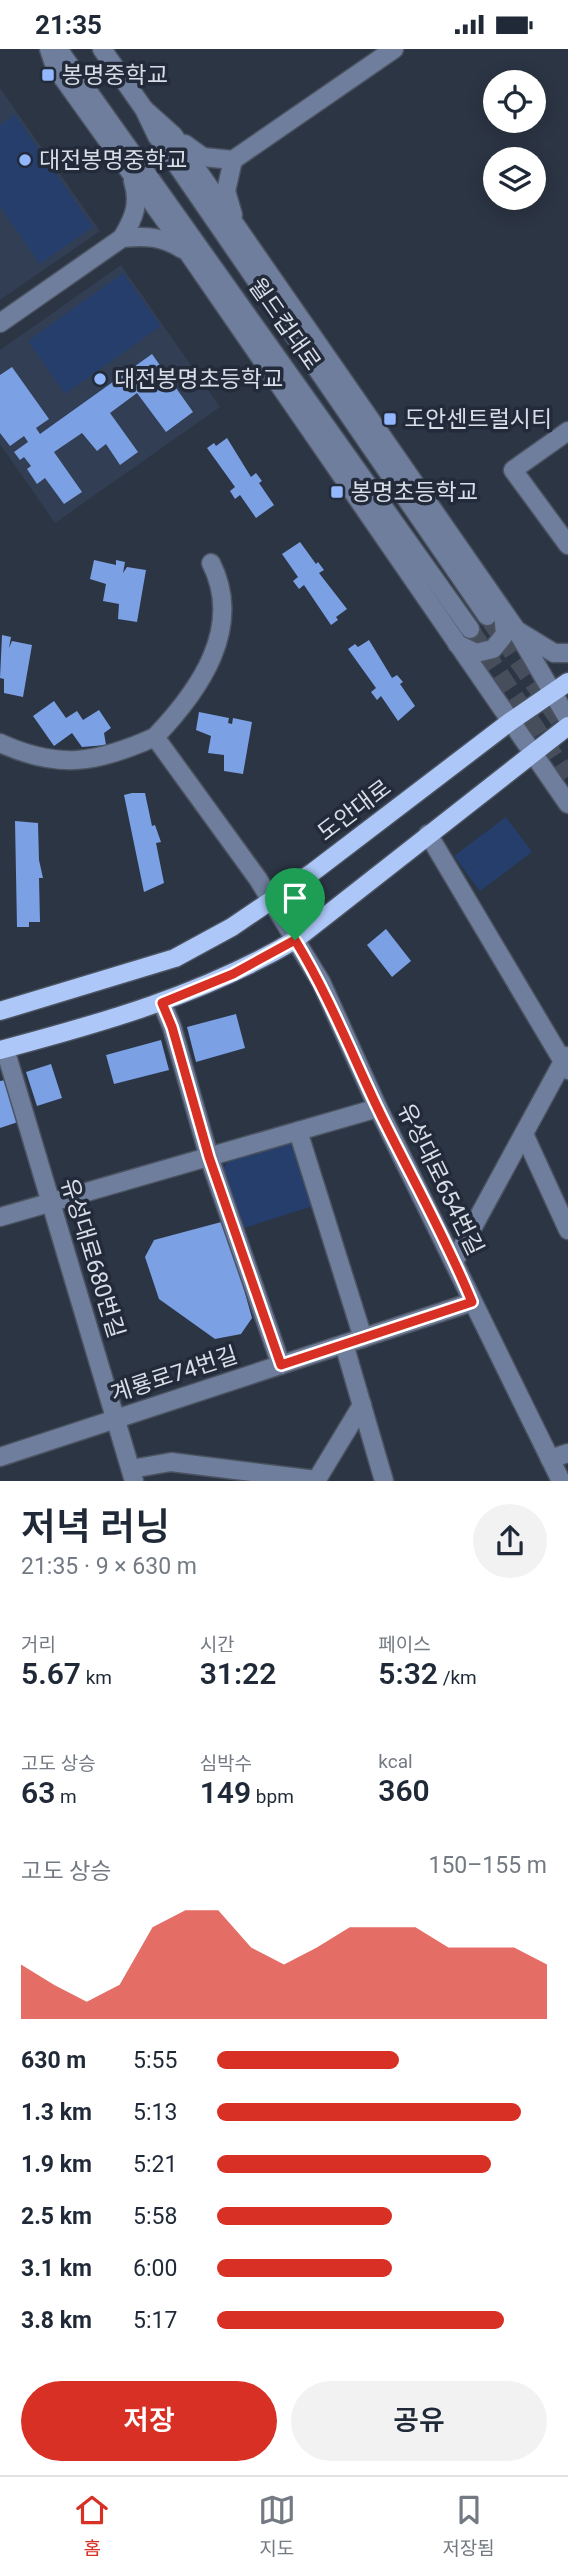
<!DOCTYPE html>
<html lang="ko">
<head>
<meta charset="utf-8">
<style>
	:root { --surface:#fff; --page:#f2f2f3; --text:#1f2937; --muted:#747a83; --line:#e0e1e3; --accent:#d93025 }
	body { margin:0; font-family:Roboto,"Noto Sans KR",sans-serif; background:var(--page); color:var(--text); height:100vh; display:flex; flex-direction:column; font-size:26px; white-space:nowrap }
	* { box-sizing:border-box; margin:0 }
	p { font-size:23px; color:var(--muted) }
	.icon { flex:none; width:38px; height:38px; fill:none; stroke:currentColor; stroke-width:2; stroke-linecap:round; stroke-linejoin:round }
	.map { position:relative; height:1432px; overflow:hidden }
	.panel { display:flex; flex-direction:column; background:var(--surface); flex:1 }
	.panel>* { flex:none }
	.buttons { position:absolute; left:483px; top:21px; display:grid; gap:14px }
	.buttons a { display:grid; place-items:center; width:63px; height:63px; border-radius:50%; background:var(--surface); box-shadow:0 4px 18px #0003; font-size:35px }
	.pin { position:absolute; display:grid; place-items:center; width:60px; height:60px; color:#fff; margin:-72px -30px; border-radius:50% 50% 50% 0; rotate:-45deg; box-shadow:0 0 7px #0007 }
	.pin .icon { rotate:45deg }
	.round { display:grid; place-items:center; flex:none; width:74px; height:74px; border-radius:37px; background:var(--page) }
	.headline { display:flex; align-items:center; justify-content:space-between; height:119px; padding:0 21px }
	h1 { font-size:38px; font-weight:600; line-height:52px }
	.stats { display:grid; grid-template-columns:repeat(3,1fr); gap:10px; height:119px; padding:7px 21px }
	.stats div { display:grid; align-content:center }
	.stats b { font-size:30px; font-weight:600 }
	.stats small { font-size:19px; font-weight:400 }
	.stats p { font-size:19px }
	.chart { height:196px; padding:14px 21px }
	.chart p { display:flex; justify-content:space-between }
	.chart svg { width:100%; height:126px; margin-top:7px; fill:var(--accent); opacity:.7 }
	.primary-button { display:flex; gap:14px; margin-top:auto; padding:14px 21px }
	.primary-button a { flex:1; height:80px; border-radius:42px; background:var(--accent); color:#fff; font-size:28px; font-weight:600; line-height:80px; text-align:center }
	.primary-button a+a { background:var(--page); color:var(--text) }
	ul { padding:0 21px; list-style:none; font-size:23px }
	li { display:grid; grid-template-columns:112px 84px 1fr; align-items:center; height:52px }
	li i { height:18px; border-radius:9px; background:var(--accent) }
	.status { display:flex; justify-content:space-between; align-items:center; height:49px; padding:0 35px; background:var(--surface); direction:ltr }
	.status svg { height:19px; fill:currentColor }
	.tab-bar { display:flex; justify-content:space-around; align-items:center; height:98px; border-top:2px solid var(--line); background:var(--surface); font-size:19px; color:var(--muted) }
	.tab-bar a { display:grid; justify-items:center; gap:4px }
	.tab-bar .selected { color:var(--accent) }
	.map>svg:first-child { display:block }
</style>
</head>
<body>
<div class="status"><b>21:35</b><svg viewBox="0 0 49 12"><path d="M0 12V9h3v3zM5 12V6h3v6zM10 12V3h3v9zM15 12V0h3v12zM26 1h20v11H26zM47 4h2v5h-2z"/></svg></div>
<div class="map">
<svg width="568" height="1432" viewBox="0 0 568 1432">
	<rect width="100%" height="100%" fill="#2c3544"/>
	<g fill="#323e53">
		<path d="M 0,39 L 100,182 L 0,251 Z"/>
		<path d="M 121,216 L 220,358 L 55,474 L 0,395 L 0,301 Z"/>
	</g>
	<g fill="#263e6b">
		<path d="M 15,66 L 93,178 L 40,215 L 0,158 L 0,76 Z"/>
		<path d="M 123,224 L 161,277 L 65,345 L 28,292 Z"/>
		<path d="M 506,768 L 532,803 L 480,842 L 454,807 Z"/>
		<path d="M 288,1093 L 296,1096 L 316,1156 L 241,1180 L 222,1122 L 230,1109 Z"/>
	</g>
	<g fill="#7ba0e4">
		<path d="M 152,305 L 193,363 L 166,383 L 137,344 L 110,364 L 138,403 L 120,416 L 106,395 L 97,402 L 82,384 L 54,403 L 82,443 L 64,455 L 45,429 L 37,435 L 27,420 L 31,417 L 24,408 L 20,411 L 14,403 L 28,393 L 24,387 L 10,397 L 0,384 L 0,326 L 12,318 L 49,370 L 36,379 L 40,385 Z"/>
		<path d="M 227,389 L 251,428 L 256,424 L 262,432 L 259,434 L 274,456 L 256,469 L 240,446 L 235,450 L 230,442 L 235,438 L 207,399 L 214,394 L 216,397 Z"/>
		<path d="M 300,493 L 316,515 L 318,513 L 324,521 L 319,524 L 347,560 L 336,568 L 338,571 L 331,576 L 304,536 L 299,540 L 293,532 L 298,528 L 282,505 Z"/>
		<path d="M 94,511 L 116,516 L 116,511 L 125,513 L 123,524 L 127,518 L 146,521 L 137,573 L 118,570 L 119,555 L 103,552 L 106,535 L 90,530 Z"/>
		<path d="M 2,586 L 11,588 L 9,599 L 12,592 L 32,596 L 23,648 L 4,644 L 4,630 L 0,629 Z"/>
		<path d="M 369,591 L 392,629 L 397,626 L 403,633 L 400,635 L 415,657 L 398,672 L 381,647 L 377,651 L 371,643 L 376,639 L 348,600 L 355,595 L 358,598 Z"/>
		<path d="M 54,652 L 66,669 L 77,662 L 83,671 L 99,661 L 111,679 L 104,684 L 106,696 L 82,698 L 72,684 L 54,697 L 33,667 Z"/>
		<path d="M 199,663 L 229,669 L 228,674 L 232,675 L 233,669 L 252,673 L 243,725 L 224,722 L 224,706 L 208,704 L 211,687 L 196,681 Z"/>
		<path d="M 132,744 L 145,744 L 152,777 L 155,776 L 161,793 L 156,794 L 164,834 L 144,843 L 124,746 Z"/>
		<path d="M 15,772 L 38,774 L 39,811 L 43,829 L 39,829 L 40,873 L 29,873 L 29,878 L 17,878 Z"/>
		<path d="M 386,880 L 411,912 L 392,928 L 367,896 Z"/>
		<path d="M 236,965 L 245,999 L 196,1013 L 187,978 Z"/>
		<path d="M 161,991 L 169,1021 L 114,1035 L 106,1006 Z"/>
		<path d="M 51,1015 L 62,1049 L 37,1057 L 26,1023 Z"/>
		<path d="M 6,1031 L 18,1073 L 0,1079 L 0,1032 Z"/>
		<path d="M 225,1172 L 252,1269 L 241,1285 L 215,1290 L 159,1250 L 145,1208 L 154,1191 Z"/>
	</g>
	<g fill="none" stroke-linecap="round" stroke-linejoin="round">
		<g stroke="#464e5c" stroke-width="18" stroke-dasharray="18 9" stroke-linecap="butt">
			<path d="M 487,567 L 568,684"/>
			<path d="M 470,580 L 568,728"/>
		</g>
		<defs>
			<g id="minor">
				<path d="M 49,0 L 55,18 L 189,205 L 568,755"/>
				<path d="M 58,0 L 470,580"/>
				<path d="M 102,0 L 144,60 L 157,87 L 487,567"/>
				<path d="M 144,60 L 173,86 L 515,579 L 568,670"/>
				<path d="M 185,95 L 203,108 L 233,111"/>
				<path d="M 233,111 L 394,0"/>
				<path d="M 233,166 L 226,142 L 233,111"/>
				<path d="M 122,189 C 146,187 162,187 182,200"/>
				<path d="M 0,274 L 122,189 C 134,169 140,155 133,132"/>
				<path d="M 568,382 L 513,421 L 568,496"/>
				<path d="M 518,582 L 554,604 L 568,604"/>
				<path d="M 457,595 L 476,604 L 493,600 L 505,585 L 503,564"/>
				<path d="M 155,688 C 199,642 244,579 211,514"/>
				<path d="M 0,694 C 59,721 97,714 155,688 L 258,830 L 321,933 L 378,1059 L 561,1432"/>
				<path d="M 428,785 L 568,1021"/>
				<path d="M 162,954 L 172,978 L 209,1108 L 281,1316"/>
				<path d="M 5,1000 L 134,1432"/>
				<path d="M 298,1082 L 363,1289"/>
				<path d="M 524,1085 L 568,1181"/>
				<path d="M 0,1168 L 378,1059"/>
				<path d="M 455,1211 L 566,1007"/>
				<path d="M 344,1295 L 384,1432"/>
				<path d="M 0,1408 L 472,1253"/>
				<path d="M 550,1410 L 568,1404"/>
				<path d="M 131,1420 L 171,1413 L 316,1431"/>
				<path d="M 316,1432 L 362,1356"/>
			</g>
			<g id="major">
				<path d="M 0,962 L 175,909 L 232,878 L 313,823 L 511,672 L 568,633"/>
				<path d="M 0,1001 C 102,974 204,945 295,891 L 568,677"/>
			</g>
		</defs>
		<use href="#minor" stroke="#4b5361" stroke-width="21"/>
		<use href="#major" stroke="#4b5361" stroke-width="21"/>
		<use href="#minor" stroke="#6e7e9c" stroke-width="18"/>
		<use href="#major" stroke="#adc7f8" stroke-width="18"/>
	</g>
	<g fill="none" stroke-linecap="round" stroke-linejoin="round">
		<defs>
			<path id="route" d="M 295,891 C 328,945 351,1003 378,1060 C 409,1124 445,1187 472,1253 L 281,1316 L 209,1108 L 172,978 L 162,954 L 233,925 Z"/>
		</defs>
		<use href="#route" stroke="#fff" stroke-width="14"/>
		<use href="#route" stroke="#d93025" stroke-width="9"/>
	</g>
	<g fill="#92b7fd" stroke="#232b3a" stroke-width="2.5">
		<rect x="41" y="19" width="14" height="14" rx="3.5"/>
		<circle cx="25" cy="111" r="7"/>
		<circle cx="100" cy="330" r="7"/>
		<rect x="383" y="363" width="14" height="14" rx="3.5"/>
		<rect x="330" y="436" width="14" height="14" rx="3.5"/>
	</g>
	<g text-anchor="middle" stroke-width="7" stroke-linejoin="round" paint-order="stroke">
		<g font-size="23" fill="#d8dee7" stroke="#232b3a" text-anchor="start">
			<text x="62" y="34">봉명중학교</text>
			<text x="39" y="119">대전봉명중학교</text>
			<text x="114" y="338">대전봉명초등학교</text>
			<text x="404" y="378">도안센트럴시티</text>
			<text x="351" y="451">봉명초등학교</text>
		</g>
		<g font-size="23" fill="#d8dee7" stroke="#232b3a">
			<text transform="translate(285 275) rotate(55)" y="8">월드컵대로</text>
			<text transform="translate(354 761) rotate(-37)" y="8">도안대로</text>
			<text transform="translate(441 1130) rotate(64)" y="8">유성대로654번길</text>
			<text transform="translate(93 1209) rotate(73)" y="8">유성대로680번길</text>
			<text transform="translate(174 1325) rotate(-18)" y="8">계룡로74번길</text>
		</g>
	</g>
</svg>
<div class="buttons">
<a><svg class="icon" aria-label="locate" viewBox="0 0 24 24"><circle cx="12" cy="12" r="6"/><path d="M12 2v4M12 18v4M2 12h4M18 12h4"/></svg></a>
<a><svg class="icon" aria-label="layers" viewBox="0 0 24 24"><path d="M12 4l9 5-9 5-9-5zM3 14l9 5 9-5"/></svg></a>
</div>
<div class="pin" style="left:295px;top:891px;background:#1e9e55"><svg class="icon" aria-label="arrive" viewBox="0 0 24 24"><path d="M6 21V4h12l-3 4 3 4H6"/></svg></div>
</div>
<section class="panel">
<div class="headline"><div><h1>저녁 러닝</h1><p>21:35 · 9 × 630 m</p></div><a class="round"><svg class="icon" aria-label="share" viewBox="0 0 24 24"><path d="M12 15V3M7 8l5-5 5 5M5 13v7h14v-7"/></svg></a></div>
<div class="stats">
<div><p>거리</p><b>5.67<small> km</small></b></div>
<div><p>시간</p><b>31:22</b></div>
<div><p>페이스</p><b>5:32<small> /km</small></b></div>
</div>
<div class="stats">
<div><p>고도 상승</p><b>63<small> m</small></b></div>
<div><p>심박수</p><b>149<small> bpm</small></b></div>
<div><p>kcal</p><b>360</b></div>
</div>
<div class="chart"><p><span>고도 상승</span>150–155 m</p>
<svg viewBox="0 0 160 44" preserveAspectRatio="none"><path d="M0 44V25L10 32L20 38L30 32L40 12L50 6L60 6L70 19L80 25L90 19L100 12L110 12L120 12L130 19L140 19L150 19L160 25V44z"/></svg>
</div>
<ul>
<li><b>630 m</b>5:55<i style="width:55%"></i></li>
<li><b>1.3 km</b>5:13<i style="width:92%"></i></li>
<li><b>1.9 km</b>5:21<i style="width:83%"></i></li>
<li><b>2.5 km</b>5:58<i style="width:53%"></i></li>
<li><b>3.1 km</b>6:00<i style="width:53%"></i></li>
<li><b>3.8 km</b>5:17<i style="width:87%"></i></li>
</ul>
<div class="primary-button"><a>저장</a><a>공유</a></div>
</section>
<nav class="tab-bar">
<a class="selected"><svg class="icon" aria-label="home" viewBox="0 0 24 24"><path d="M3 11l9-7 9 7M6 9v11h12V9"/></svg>홈</a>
<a><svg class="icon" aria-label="map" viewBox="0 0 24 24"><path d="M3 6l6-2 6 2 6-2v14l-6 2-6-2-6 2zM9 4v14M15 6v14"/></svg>지도</a>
<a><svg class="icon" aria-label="saved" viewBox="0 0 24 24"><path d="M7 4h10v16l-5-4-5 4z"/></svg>저장됨</a>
</nav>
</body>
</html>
